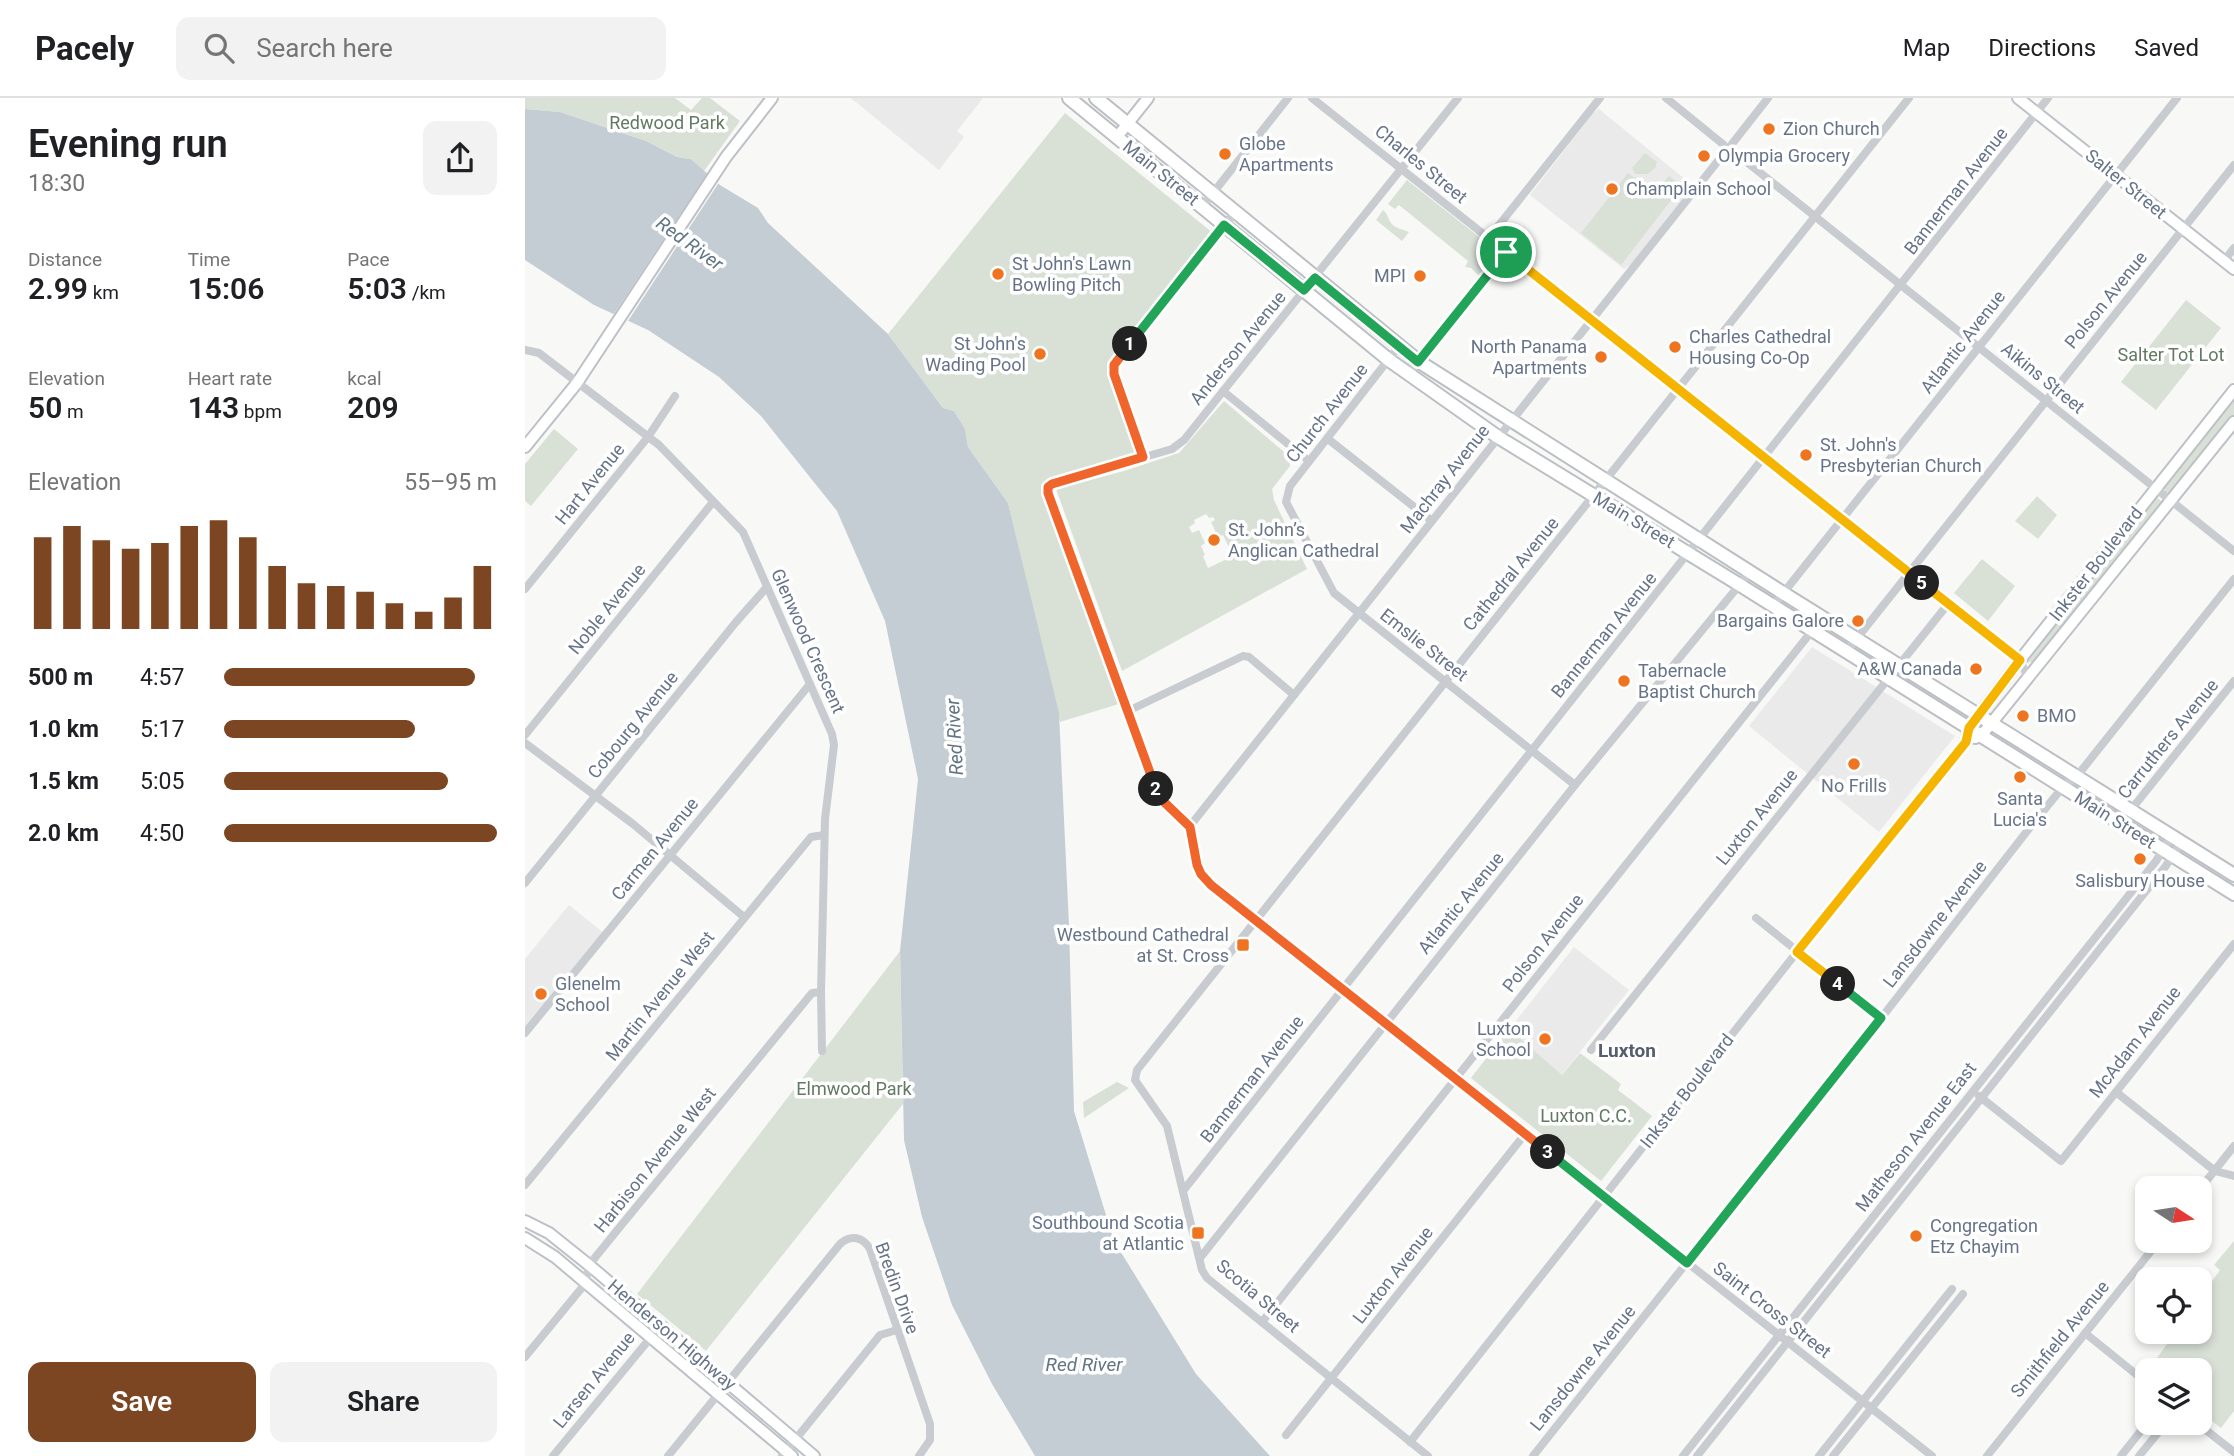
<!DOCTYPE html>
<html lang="en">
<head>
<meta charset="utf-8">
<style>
	:root { --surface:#fff; --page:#f2f2f2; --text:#202124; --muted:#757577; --line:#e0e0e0; --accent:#7d4622 }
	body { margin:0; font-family:Roboto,sans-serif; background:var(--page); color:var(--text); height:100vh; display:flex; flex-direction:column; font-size:26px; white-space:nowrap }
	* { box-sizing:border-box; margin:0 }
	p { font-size:23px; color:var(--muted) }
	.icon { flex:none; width:38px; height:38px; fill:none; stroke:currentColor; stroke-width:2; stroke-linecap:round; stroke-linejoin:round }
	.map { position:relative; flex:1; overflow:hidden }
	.side { display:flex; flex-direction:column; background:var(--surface); width:525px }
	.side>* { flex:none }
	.needle { width:46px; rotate:102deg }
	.controls { position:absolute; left:1610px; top:1078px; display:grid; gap:14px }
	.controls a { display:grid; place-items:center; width:77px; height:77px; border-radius:14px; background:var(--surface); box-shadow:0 4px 10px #0003; font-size:35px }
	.pin { position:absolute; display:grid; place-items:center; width:60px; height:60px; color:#fff; margin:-30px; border:4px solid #fff; border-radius:50%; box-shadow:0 2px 7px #0007 }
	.km { position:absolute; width:35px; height:35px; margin:-18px; border-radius:50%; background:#222; color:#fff; font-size:19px; line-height:35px; text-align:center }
	.round { display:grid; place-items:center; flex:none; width:74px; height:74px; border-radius:14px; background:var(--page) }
	.head { display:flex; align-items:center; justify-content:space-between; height:119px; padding:0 28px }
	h1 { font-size:38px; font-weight:600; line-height:52px }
	.metrics { display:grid; grid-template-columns:repeat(3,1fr); gap:10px; height:119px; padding:7px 28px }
	.metrics div { display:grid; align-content:center }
	.metrics b { font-size:30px; font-weight:600 }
	.metrics small { font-size:19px; font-weight:400 }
	.metrics p { font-size:19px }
	.chart { height:196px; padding:14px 28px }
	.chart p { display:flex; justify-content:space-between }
	.chart svg { width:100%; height:126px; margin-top:7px; stroke:var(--accent); stroke-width:6 }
	.cta { display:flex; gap:14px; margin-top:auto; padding:14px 28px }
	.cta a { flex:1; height:80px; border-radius:14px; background:var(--accent); color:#fff; font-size:28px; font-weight:600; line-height:80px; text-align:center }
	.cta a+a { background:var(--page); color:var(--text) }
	ul { padding:0 28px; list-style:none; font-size:23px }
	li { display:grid; grid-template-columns:112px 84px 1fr; align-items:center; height:52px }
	li i { height:18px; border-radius:9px; background:var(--accent) }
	header { display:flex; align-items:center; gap:42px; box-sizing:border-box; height:98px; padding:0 35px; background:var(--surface); border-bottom:2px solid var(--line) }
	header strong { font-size:33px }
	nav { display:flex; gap:38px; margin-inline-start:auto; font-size:24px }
	.search { width:490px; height:63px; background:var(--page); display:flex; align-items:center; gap:18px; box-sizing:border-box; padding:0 24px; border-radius:14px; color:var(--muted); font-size:26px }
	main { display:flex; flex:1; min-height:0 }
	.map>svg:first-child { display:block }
</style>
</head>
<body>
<header>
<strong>Pacely</strong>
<div class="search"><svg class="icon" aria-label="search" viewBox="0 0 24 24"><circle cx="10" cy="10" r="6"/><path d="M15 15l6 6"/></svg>Search here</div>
<nav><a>Map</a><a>Directions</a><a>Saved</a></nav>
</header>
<main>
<section class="side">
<div class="head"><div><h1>Evening run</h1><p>18:30</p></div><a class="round"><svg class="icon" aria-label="share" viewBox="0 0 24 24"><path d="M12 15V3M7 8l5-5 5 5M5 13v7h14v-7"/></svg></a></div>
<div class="metrics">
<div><p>Distance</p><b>2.99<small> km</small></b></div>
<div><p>Time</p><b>15:06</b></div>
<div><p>Pace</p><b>5:03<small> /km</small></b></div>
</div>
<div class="metrics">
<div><p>Elevation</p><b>50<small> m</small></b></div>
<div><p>Heart rate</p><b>143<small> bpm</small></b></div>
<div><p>kcal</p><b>209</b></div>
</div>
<div class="chart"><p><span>Elevation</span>55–95 m</p>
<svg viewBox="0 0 160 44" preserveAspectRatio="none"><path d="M5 44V12M15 44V8M25 44V13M35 44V16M45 44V14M55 44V8M65 44V6M75 44V12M85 44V22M95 44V28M105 44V29M115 44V31M125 44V35M135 44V38M145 44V33M155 44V22"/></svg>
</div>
<ul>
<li><b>500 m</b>4:57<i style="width:92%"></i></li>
<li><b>1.0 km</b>5:17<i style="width:70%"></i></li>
<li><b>1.5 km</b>5:05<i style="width:82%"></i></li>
<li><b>2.0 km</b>4:50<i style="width:100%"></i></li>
</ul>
<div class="cta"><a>Save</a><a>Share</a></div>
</section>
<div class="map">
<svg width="1709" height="1358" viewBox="0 0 1709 1358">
	<rect width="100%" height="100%" fill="#f8f9f6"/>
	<g fill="#e9eae9">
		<path d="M 326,0 L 458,0 L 432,33 L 439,39 L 414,72 Z"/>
		<path d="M 1074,11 L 1167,87 L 1165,92 L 1106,167 L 1099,171 L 1005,97 L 1068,15 Z"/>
		<path d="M 1287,549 L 1430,638 L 1354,734 L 1224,628 Z"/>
		<path d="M 44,807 L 81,837 L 0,931 L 0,861 Z"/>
		<path d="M 1049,849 L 1104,892 L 1000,1023 L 946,980 Z"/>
	</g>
	<g fill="#d9e1d7" fill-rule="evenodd">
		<path d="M 0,0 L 150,0 L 166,12 L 177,0 L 185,0 L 215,23 L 179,73 L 166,61 L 152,59 L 121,43 L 35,14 L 0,11 Z"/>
		<path d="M 540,15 L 688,135 L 584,266 L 612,357 L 518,384 L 597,605 L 535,624 L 483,405 L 443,349 L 440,331 L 429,313 L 418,310 L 363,236 Z"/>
		<path d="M 1120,55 L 1132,64 L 1130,70 L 1123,76 L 1110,76 L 1107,70 Z"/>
		<path d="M 1103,75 L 1130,95 L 1144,78 L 1157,88 L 1096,167 L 1056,135 Z"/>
		<path d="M 882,82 L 958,142 C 967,154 964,165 957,177 L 953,177 L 946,170 L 940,169 L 943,163 L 874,107 L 870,111 L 863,106 Z"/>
		<path d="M 858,112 C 863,116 863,121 866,125 C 871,131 878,131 884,134 L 877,143 L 851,122 Z"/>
		<path d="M 1661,202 L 1696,230 L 1631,312 L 1596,284 Z"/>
		<path d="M 1709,297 L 1709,318 L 1650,392 L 1641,395 L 1638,387 Z"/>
		<path d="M 699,303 L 765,359 L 765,368 L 747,391 L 749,402 L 782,471 L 597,573 L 531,391 L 599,373 L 654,355 ZM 681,416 L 684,420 L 688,419 L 690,422 L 686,424 L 693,439 L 698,437 L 708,458 L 683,470 L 678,458 L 680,457 L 676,448 L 680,445 L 674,432 L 667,435 L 664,429 L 670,425 L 669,422 Z"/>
		<path d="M 29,331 L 53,351 L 6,408 L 0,403 L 0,366 Z"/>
		<path d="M 1512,398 L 1532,417 L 1513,441 L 1490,423 Z"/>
		<path d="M 1631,399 L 1638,404 L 1510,563 L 1502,565 L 1501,561 Z"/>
		<path d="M 1457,461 L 1490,488 L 1463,523 L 1429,495 Z"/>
		<path d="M 375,853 L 378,1006 L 181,1253 L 112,1196 Z"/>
		<path d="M 984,931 L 1037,977 L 1055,955 L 1096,986 L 1093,992 L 1127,1018 L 1076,1083 L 946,980 Z"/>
		<path d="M 592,984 L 604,990 L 559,1020 L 558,1004 Z"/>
		<path d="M 1709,1143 L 1709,1313 L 1696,1330 L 1675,1314 L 1675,1272 L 1623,1272 L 1651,1234 L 1675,1234 L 1675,1200 L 1695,1172 L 1689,1167 Z"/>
	</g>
	<path fill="#c5cdd4" d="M 0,11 L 35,14 L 121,43 L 152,59 L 166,61 L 195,87 L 233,110 L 243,125 L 363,236 L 418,310 L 429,313 L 440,331 L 443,349 L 483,405 L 534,615 L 544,827 L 549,1013 L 589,1143 L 671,1276 L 745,1358 L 510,1358 L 467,1286 L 427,1207 L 397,1119 L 379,1042 L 375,853 L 393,681 L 360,523 L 312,413 L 236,318 L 194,279 L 123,232 L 69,207 L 0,162 Z"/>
	<path fill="#f8f9f6" d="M 184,73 L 195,83 L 101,226 L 87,219 L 142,136 L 141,132 L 146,130 Z"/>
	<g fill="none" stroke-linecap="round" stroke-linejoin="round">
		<defs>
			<g id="secondary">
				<path d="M 1493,0 L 1709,171"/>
				<path d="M 592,39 L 623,0"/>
				<path d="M 0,349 L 52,285 L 201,59 L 247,0"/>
				<path d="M 1450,640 L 1456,638 L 1709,324"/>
				<path d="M 1441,644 L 1444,630 L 1495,562 L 1709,292"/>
				<path d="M 0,1123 L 24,1135 L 64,1167 L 289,1358"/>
				<path d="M 0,1140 L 30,1159 L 267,1358"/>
			</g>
			<g id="primary">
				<path d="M 544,0 L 864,262 L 973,339 L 1215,487 L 1709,796"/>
				<path d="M 571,0 L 893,263 L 1258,495 L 1709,777"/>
			</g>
		</defs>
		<use href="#secondary" stroke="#bdc0c6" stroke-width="14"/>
		<use href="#primary" stroke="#bbbec3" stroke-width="16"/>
		<g stroke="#c8cbcf" stroke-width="8">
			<path d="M 787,0 L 1491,559 L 1495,562 L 1503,580"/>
			<path d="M 933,0 L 659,342 L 647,351 L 527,386 L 523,389 L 523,395 L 627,683 L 637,702 L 665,728 L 668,757 L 676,776 L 730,823 L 1407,1358"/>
			<path d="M 1141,0 L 1199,47"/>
			<path d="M 1207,46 L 1243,0"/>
			<path d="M 1208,53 L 1709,453"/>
			<path d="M 677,109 L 763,0"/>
			<path d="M 963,141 L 1075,0"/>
			<path d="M 1699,163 L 1709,150"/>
			<path d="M 874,248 L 765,388 L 761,404 L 809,495 L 1050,687"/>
			<path d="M 0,252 L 14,255 L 134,347 L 218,434 L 307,636 L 309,647 L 300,721 L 296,894 L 297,953"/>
			<path d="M 883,277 L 981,154"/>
			<path d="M 698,293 L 784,363"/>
			<path d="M 803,341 L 907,423"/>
			<path d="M 618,360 L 589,276 L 588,267 L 710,114"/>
			<path d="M 0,491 L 123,339 L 150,298"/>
			<path d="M 1248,508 L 1652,0"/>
			<path d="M 1321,554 L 1709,67"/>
			<path d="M 603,613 L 718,558 L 724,559 L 769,597"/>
			<path d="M 0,637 L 188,404"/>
			<path d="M 0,645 L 108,726 L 219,819"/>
			<path d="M 1601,718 L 1709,583"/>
			<path d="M 665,728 L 1200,54"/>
			<path d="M 0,785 L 211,524 L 242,489"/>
			<path d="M 1231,820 L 1356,920"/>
			<path d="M 0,935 L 285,586"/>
			<path d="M 1066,952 L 1423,506"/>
			<path d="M 1591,994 L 1690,1073 L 1709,1078"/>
			<path d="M 1454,998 L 1536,1063 L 1709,846"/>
			<path d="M 0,1087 L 286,739 L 299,737"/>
			<path d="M 1675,1091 L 1709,1048"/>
			<path d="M 658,1093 L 1523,0"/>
			<path d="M 675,1160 L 1050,687 L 1225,474"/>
			<path d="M 737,1224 L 1298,519"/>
			<path d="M 1560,1235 L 1622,1285"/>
			<path d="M 0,1259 L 60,1186 L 64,1167 L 94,1130 L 287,895 L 296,894"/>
			<path d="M 1672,1325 L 1709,1354"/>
			<path d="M 761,1337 L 1000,1036"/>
			<path d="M 885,1344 L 1272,854 L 1441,644"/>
			<path d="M 28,1358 L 136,1227"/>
			<path d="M 143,1358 L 315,1146 C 326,1136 338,1139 345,1151 L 405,1326 L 405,1342 L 394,1358"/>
			<path d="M 257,1358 L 355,1237 L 372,1232"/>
			<path d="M 903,1358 L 682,1180 L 677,1172 L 642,1028 L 610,982 L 612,972 L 1384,0"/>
			<path d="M 1008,1358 L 1350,928 L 1510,723 L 1538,689 L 1552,678 L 1709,481"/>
			<path d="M 1158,1358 L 1631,763 L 1647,738"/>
			<path d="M 1172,1358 L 1640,769 L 1657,744"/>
			<path d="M 1294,1358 L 1427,1191"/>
			<path d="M 1308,1358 L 1438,1196"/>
			<path d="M 1462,1358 L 1634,1143"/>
			<path d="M 1596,1358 L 1622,1325"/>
			<path d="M 1614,1358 L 1641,1325"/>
		</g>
		<use href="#secondary" stroke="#fff" stroke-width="10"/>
		<use href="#primary" stroke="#fff" stroke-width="12"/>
	</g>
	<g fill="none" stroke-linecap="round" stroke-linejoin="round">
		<defs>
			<path id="split-1" d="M 605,246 L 699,127 L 779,192 L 790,180 L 893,264 L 981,154"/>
			<path id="split-2" d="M 605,246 L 589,267 L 589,276 L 618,359 L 527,386 L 523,389 L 523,395 L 631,691"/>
			<path id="split-3" d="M 631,691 L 637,702 L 665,729 L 672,767 L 676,776 L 686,787 L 1023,1054"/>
			<path id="split-4" d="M 1023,1054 L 1162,1165 L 1356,920 L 1313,886"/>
			<path id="split-5" d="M 1313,886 L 1272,854 L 1441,644 L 1444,630 L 1495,562 L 1397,485"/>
			<path id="split-6" d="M 981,154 L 1397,485"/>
		</defs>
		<use href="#split-1" stroke="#fff" stroke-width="14"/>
		<use href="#split-2" stroke="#fff" stroke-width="14"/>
		<use href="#split-3" stroke="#fff" stroke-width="14"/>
		<use href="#split-4" stroke="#fff" stroke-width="14"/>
		<use href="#split-5" stroke="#fff" stroke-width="14"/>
		<use href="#split-6" stroke="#fff" stroke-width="14"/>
		<use href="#split-1" stroke="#22a559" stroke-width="9"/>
		<use href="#split-2" stroke="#f0652b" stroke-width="9"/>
		<use href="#split-3" stroke="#f0652b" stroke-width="9"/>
		<use href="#split-4" stroke="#22a559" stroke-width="9"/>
		<use href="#split-5" stroke="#f5b400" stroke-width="9"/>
		<use href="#split-6" stroke="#f5b400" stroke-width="9"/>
	</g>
	<g fill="#ef7420" stroke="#fff" stroke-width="2.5">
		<circle cx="1244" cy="31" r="7"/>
		<circle cx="700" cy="56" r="7"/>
		<circle cx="1179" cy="58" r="7"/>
		<circle cx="1087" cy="91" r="7"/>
		<circle cx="473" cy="176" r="7"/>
		<circle cx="895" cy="178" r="7"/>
		<circle cx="1150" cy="249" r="7"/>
		<circle cx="515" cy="256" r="7"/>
		<circle cx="1076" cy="259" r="7"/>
		<circle cx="1281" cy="357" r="7"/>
		<circle cx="689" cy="442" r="7"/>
		<circle cx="1333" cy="523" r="7"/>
		<circle cx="1451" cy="571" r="7"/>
		<circle cx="1099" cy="583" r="7"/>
		<circle cx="1498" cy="618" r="7"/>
		<circle cx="1329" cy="666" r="7"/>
		<circle cx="1495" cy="679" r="7"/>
		<circle cx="1615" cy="761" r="7"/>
		<rect x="711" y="840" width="14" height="14" rx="3.5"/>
		<circle cx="16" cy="896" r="7"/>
		<circle cx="1020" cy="941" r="7"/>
		<rect x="666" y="1128" width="14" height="14" rx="3.5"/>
		<circle cx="1391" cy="1138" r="7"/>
	</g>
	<g text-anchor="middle" stroke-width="7" stroke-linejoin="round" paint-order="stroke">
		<g font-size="18" fill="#627a61" stroke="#fff">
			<text x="142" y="31">Redwood Park</text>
			<text x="1646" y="263">Salter Tot Lot</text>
			<text x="329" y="997">Elmwood Park</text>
			<text x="1061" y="1024">Luxton C.C.</text>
		</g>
		<g font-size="18" fill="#667389" stroke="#fff" text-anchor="start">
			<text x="1258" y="37">Zion Church</text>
			<text x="714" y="52">Globe<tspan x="714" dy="21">Apartments</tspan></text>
			<text x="1193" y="64">Olympia Grocery</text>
			<text x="1101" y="97">Champlain School</text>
			<text x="487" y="172">St John's Lawn<tspan x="487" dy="21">Bowling Pitch</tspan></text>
			<text x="881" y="184" text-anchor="end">MPI</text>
			<text x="1164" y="245">Charles Cathedral<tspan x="1164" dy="21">Housing Co-Op</tspan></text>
			<text x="501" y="252" text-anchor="end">St John's<tspan x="501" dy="21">Wading Pool</tspan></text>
			<text x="1062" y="255" text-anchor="end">North Panama<tspan x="1062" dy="21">Apartments</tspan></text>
			<text x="1295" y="353">St. John's<tspan x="1295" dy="21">Presbyterian Church</tspan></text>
			<text x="703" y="438">St. John’s<tspan x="703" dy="21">Anglican Cathedral</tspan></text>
			<text x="1319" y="529" text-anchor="end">Bargains Galore</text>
			<text x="1437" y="577" text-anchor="end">A&amp;W Canada</text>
			<text x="1113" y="579">Tabernacle<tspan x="1113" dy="21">Baptist Church</tspan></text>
			<text x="1512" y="624">BMO</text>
			<text x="1329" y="694" text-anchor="middle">No Frills</text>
			<text x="1495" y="707" text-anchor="middle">Santa<tspan x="1495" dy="21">Lucia's</tspan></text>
			<text x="1615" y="789" text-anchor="middle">Salisbury House</text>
			<text x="704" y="843" text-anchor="end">Westbound Cathedral<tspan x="704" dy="21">at St. Cross</tspan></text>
			<text x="30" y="892">Glenelm<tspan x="30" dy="21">School</tspan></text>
			<text x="1006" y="937" text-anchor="end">Luxton<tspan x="1006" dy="21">School</tspan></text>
			<text x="659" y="1131" text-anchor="end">Southbound Scotia<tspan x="659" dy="21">at Atlantic</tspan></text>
			<text x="1405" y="1134">Congregation<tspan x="1405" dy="21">Etz Chayim</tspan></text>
		</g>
		<g font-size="18" fill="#667389" stroke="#fff">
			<text transform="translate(896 66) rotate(39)" y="6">Charles Street</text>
			<text transform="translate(636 75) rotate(39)" y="6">Main Street</text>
			<text transform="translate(1601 86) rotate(39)" y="6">Salter Street</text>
			<text transform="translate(1431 93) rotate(-52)" y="6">Bannerman Avenue</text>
			<text transform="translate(1581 202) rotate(-51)" y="6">Polson Avenue</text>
			<text transform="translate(1438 244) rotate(-52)" y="6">Atlantic Avenue</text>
			<text transform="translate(713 250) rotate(-51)" y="6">Anderson Avenue</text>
			<text transform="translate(1518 280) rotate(39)" y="6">Aikins Street</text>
			<text transform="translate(802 315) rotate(-52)" y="6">Church Avenue</text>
			<text transform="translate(920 381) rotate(-52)" y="6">Machray Avenue</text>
			<text transform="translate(65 386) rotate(-51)" y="6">Hart Avenue</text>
			<text transform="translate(1109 422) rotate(31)" y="6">Main Street</text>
			<text transform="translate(1571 466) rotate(-52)" y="6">Inkster Boulevard</text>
			<text transform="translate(986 476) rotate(-51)" y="6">Cathedral Avenue</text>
			<text transform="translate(82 511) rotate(-51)" y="6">Noble Avenue</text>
			<text transform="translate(1079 537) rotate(-51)" y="6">Bannerman Avenue</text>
			<text transform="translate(283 543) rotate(66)" y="6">Glenwood Crescent</text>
			<text transform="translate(899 547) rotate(38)" y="6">Emslie Street</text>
			<text transform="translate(108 627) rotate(-51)" y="6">Cobourg Avenue</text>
			<text transform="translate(1643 641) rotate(-51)" y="6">Carruthers Avenue</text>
			<text transform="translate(1232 719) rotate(-51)" y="6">Luxton Avenue</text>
			<text transform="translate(1590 722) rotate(32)" y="6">Main Street</text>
			<text transform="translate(130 751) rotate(-51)" y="6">Carmen Avenue</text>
			<text transform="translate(936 805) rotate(-51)" y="6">Atlantic Avenue</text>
			<text transform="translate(1410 826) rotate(-52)" y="6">Lansdowne Avenue</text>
			<text transform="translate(1018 845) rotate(-52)" y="6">Polson Avenue</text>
			<text transform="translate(135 898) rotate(-51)" y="6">Martin Avenue West</text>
			<text transform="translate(1610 944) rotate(-52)" y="6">McAdam Avenue</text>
			<text transform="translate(727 981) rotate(-52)" y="6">Bannerman Avenue</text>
			<text transform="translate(1162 993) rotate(-52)" y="6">Inkster Boulevard</text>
			<text transform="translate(1391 1039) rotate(-52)" y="6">Matheson Avenue East</text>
			<text transform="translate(130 1062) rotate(-51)" y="6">Harbison Avenue West</text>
			<text transform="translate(868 1177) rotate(-52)" y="6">Luxton Avenue</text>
			<text transform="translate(372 1190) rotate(70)" y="6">Bredin Drive</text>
			<text transform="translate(733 1198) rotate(40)" y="6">Scotia Street</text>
			<text transform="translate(1247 1212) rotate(38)" y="6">Saint Cross Street</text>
			<text transform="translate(147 1237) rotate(40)" y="6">Henderson Highway</text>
			<text transform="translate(1535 1241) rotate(-51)" y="6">Smithfield Avenue</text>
			<text transform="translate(1058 1270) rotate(-51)" y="6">Lansdowne Avenue</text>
			<text transform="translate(69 1282) rotate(-51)" y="6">Larsen Avenue</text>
		</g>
		<g font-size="19" font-style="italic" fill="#627584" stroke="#fff">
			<text transform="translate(165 145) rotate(36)" y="7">Red River</text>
			<text transform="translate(429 639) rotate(-93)" y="7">Red River</text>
			<text x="559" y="1273">Red River</text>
		</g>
		<g font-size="19" font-weight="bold" fill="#545e6d" stroke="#fff">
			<text x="1102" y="959">Luxton</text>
		</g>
	</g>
</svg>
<div class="controls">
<a><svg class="needle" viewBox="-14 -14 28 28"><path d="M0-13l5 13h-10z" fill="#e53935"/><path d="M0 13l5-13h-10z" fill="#757577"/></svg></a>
<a><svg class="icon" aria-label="locate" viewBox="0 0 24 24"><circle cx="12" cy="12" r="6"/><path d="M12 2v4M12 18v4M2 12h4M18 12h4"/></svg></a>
<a><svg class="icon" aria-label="layers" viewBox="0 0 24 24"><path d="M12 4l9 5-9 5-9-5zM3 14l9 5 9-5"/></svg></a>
</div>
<div class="pin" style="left:981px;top:154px;background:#1e9e55"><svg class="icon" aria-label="arrive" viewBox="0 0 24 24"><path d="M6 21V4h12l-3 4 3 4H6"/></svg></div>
<b class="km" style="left:605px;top:246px">1</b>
<b class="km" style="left:631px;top:691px">2</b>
<b class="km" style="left:1023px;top:1054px">3</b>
<b class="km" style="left:1313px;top:886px">4</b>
<b class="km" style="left:1397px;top:485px">5</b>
</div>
</main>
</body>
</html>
